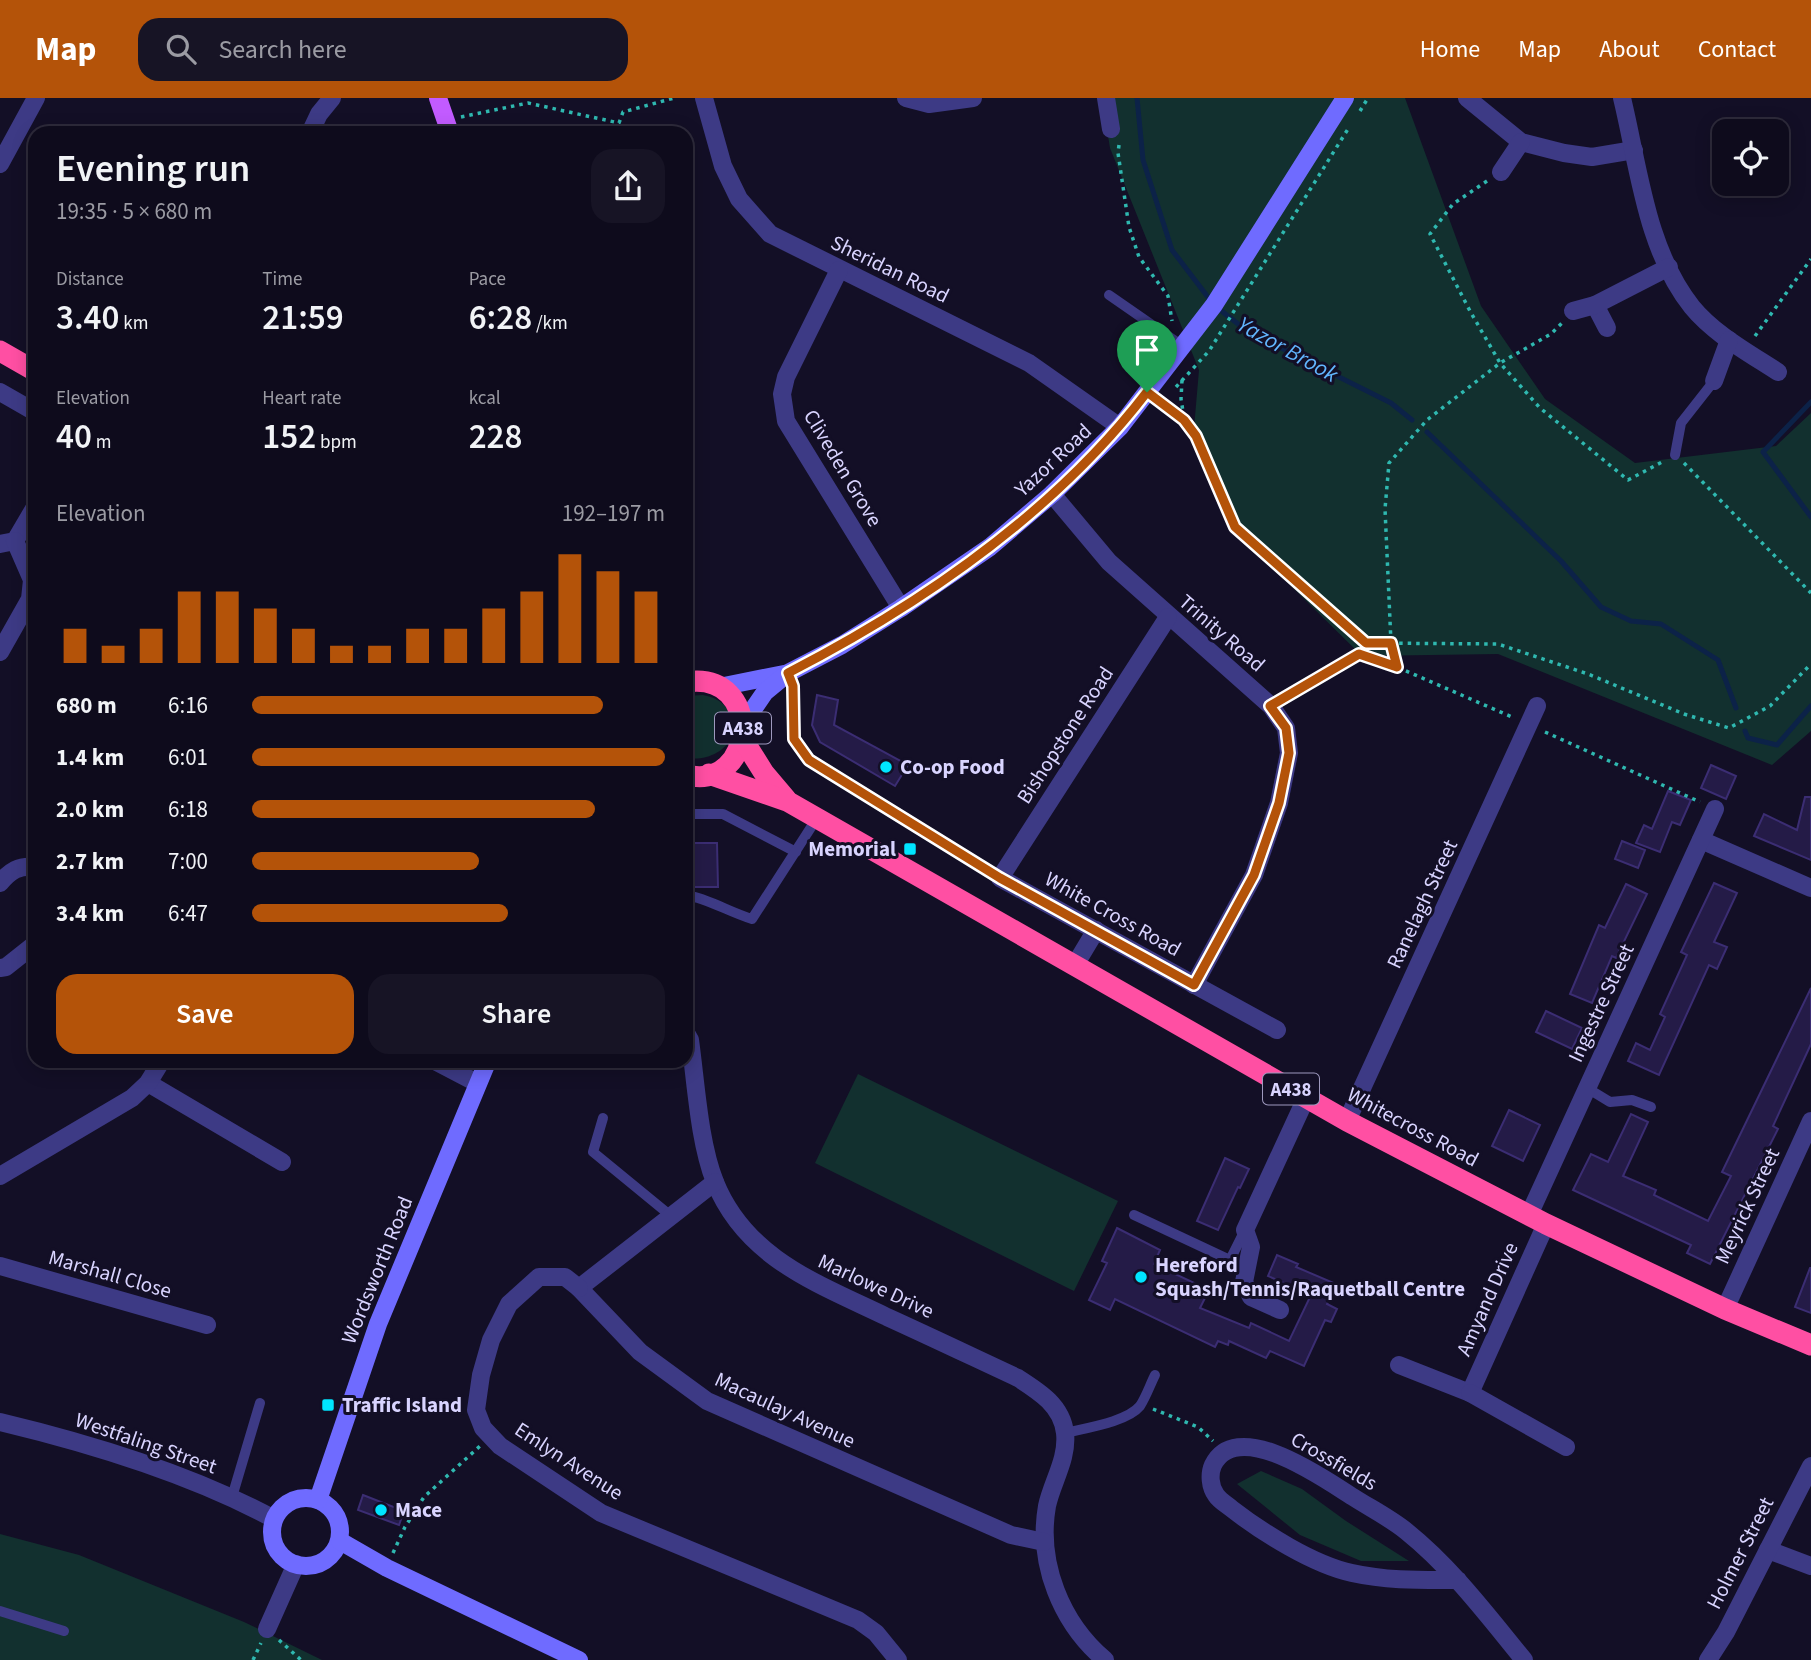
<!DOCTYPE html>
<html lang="en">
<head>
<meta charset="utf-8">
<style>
	:root { --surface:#0e0b1c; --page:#171425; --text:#f1f3f6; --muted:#9b9ba3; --line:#2e2b3b; --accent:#b45309 }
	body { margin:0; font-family:"Source Sans 3",sans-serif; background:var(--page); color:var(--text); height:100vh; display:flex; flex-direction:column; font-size:26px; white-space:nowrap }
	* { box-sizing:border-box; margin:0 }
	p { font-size:23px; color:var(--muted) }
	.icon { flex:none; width:38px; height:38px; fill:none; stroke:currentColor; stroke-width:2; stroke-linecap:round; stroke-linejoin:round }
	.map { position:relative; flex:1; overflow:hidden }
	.panel { position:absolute; left:28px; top:28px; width:665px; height:942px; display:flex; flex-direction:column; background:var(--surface); border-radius:21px; box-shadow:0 4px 18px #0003,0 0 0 2px var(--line) }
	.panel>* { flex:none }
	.buttons { position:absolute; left:1712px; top:21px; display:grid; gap:14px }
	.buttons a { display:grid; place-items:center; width:77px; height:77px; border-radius:14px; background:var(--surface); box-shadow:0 4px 18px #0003,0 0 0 2px var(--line); font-size:35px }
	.pin { position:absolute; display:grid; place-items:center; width:60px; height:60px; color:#fff; margin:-72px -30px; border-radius:50% 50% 50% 0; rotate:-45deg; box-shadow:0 0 7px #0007 }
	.pin .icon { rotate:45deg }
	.round { display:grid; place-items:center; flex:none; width:74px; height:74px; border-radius:21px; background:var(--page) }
	.overview { display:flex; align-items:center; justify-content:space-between; height:119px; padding:0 28px }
	h1 { font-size:38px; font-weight:600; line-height:52px }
	.metrics { display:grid; grid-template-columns:repeat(3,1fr); gap:10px; height:119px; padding:7px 28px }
	.metrics div { display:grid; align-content:center }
	.metrics b { font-size:35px; font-weight:600 }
	.metrics small { font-size:19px; font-weight:400 }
	.metrics p { font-size:19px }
	.chart { height:196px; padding:14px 28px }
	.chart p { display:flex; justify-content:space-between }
	.chart svg { width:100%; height:126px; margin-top:7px; stroke:var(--accent); stroke-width:6 }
	.primary-button { display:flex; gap:14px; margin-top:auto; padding:14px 28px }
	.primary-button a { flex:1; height:80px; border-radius:21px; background:var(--accent); color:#fff; font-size:28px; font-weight:600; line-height:80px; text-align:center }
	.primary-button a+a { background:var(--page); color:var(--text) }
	ul { padding:0 28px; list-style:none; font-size:23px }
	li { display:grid; grid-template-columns:112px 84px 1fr; align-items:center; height:52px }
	li i { height:18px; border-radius:9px; background:var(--accent) }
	header { display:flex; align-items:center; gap:42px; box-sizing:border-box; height:98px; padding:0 35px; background:var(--accent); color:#fff }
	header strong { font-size:33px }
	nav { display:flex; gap:38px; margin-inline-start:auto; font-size:24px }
	.search { width:490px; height:63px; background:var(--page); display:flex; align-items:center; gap:18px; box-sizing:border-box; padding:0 24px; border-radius:21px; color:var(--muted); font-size:26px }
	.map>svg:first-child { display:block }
</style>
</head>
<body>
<header>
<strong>Map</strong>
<div class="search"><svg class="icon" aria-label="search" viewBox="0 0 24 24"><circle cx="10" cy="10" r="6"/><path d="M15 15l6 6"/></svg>Search here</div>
<nav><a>Home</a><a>Map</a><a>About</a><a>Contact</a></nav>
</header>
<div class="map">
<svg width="1811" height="1562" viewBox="0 0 1811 1562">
	<rect width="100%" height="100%" fill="#130f26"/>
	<g fill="#12302f">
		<path d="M 1102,0 L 1405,0 L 1481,208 L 1545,301 L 1635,365 L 1776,348 L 1811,315 L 1811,633 L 1772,667 L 1498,556 L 1362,558 L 1288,485 L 1235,437 L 1193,342 L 1199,272 L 1110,50 Z"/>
		<path d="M 703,597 C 708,598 715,600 719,603 C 752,626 726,666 686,660 L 686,598 Z"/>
		<path d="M 858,976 L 1118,1103 L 1074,1193 L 815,1065 Z"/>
		<path d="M 1261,1373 L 1302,1391 L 1346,1423 L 1409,1463 L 1361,1463 L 1300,1437 L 1237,1386 Z"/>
		<path d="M 0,1436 L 79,1457 L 244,1524 L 322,1562 L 0,1562 Z"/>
	</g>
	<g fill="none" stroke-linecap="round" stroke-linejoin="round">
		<g stroke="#0c2248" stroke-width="5">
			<path d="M 1137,0 L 1143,62 L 1172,152 L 1214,207 L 1247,233 L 1391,305 L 1412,322"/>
			<path d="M 1811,304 L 1763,354 L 1811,419"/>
			<path d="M 1427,334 L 1561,463 L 1601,509 L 1631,523 L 1661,526 L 1718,562 L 1736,610"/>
			<path d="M 1745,633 L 1748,640 L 1777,647 L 1811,608"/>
		</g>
	</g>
	<g fill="#241b47" stroke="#3b2d73" stroke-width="2">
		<path d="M 817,597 L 838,602 L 834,627 L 908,667 L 895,688 L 820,644 L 812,627 Z"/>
		<path d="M 1711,667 L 1736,678 L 1726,701 L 1701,690 Z"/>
		<path d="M 1668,693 L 1691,702 L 1680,727 L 1672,724 L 1660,754 L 1636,745 L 1644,727 L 1652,731 Z"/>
		<path d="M 1805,699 L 1811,699 L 1811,762 L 1754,738 L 1764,716 L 1797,732 Z"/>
		<path d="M 1622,743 L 1645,752 L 1638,770 L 1615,761 Z"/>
		<path d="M 686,745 L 717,745 L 718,789 L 686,789 Z"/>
		<path d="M 1714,785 L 1737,795 L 1714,844 L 1727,849 L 1717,871 L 1709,867 L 1659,977 L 1628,963 L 1636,945 L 1650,952 L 1665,919 L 1660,916 L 1687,857 L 1681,854 Z"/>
		<path d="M 1626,786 L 1647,796 L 1616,860 L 1612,858 L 1592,905 L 1570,896 L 1599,827 L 1605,830 Z"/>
		<path d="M 1811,890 L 1811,946 L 1773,1028 L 1778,1031 L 1710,1166 L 1687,1155 L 1691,1147 L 1573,1092 L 1591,1056 L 1608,1064 L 1631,1016 L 1648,1024 L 1623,1078 L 1656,1092 L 1654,1097 L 1708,1123 L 1731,1078 L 1722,1074 Z"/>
		<path d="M 1546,913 L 1582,930 L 1572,951 L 1536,934 Z"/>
		<path d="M 1509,1012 L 1540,1027 L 1523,1063 L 1492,1048 Z"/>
		<path d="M 1225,1060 L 1249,1071 L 1240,1090 L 1238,1089 L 1218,1132 L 1197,1123 Z"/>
		<path d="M 1117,1130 L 1160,1152 L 1154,1166 L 1209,1192 L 1200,1210 L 1249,1230 L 1251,1225 L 1289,1243 L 1311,1197 L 1268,1178 L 1277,1157 L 1298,1166 L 1296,1169 L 1336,1186 L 1327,1206 L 1337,1211 L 1331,1224 L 1325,1222 L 1304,1268 L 1270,1253 L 1266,1260 L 1229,1243 L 1228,1247 L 1218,1243 L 1215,1249 L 1115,1201 L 1110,1212 L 1089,1202 L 1107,1165 L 1102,1163 Z"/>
		<path d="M 1810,1170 L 1811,1170 L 1811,1215 L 1795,1209 Z"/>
		<path d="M 363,1397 L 404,1413 L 399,1427 L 358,1412 Z"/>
	</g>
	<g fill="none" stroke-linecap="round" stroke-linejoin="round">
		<g stroke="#2fb8b0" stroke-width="3.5" stroke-dasharray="3.5 5" stroke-linecap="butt">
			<path d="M 1360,13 L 1368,0"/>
			<path d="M 461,19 L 528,5 L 619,25 L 623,14 L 674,0"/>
			<path d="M 1119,47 L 1118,55 L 1129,129 L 1139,159 L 1168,198 L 1172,223"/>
			<path d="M 1487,83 L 1453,106 L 1430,136 L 1470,213 L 1500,265 L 1540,310 L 1628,382 L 1664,363"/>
			<path d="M 1755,238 L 1811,161"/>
			<path d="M 1182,282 L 1181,301 L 1184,320"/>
			<path d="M 1176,289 L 1209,253 L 1348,31"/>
			<path d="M 1161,303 L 1184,322 L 1196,338 L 1235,429 L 1366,545 L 1498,546 L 1588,576 L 1684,616 L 1729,630 L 1770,608 L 1811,566"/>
			<path d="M 1684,365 L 1811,495"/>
			<path d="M 1397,569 L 1391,545 L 1385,411 L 1389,365 L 1427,322 L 1500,265 L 1551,236 L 1562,225"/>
			<path d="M 1285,600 L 1359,556 L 1397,569 L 1512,619"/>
			<path d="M 1545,634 L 1700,704"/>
			<path d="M 1153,1311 L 1198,1329 L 1213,1343"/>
			<path d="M 393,1455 L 405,1429 L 424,1399 L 480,1348"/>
			<path d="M 279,1542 L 301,1562"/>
			<path d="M 253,1562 L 261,1545"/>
		</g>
		<g stroke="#3d3a85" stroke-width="10">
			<path d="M 1109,197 L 1184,249"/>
			<path d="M 1675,357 L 1681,325 L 1714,283"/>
			<path d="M 788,575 L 793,588 L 794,641 L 809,662 L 1000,780"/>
			<path d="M 686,716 L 723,716 L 796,754"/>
			<path d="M 686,797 C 709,801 729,814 752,821 L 817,720"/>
			<path d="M 1587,990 L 1610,1004 L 1632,1002 L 1651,1009"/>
			<path d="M 603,1020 L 593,1054 L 671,1118"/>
			<path d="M 1134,1117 L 1230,1162 L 1245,1132"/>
			<path d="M 1065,1335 C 1085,1330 1127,1324 1140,1308 C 1146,1299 1150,1287 1155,1277"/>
			<path d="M 232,1399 L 260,1305"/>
			<path d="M 0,1513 L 64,1533"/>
		</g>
		<g stroke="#3d3a85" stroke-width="18">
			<path d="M 704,0 L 723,68 L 739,101 L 770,136 L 1029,265 L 1120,329"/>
			<path d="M 906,0 L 929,6 L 973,0"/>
			<path d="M 1106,0 L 1111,31"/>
			<path d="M 1467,0 L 1521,44 L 1564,55 L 1592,59 L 1634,52"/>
			<path d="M 1622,0 C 1639,70 1646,151 1692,209 C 1714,236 1749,255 1778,274"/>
			<path d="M 310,35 L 319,16 L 332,0"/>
			<path d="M 0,66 L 36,0"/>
			<path d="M 1501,74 L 1521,44"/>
			<path d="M 839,172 L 786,279 L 782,296 L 786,323 L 901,510"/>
			<path d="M 1595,207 L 1607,230"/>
			<path d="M 1573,213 L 1595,207 L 1669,169"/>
			<path d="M 1714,283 L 1729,242"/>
			<path d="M 0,294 L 35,314"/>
			<path d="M 1052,396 L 1109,464 L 1271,608 L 1286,630 L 1289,655 L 1279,705 L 1254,777 L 1194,887"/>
			<path d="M 0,446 L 15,443 L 35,409"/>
			<path d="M 1168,519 L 1000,780 L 1277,932"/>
			<path d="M 0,554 L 30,501 L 32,482 L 15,443"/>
			<path d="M 1701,742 L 1811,790"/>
			<path d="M 0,785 C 10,773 19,767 35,769"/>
			<path d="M 1075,867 L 1096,832"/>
			<path d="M 0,870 L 6,869 L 35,846"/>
			<path d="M 686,935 L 690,942 C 696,985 699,1044 715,1084 C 746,1161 819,1186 887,1219 C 931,1239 975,1260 1018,1280 C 1040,1294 1062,1308 1065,1335 C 1068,1361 1052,1384 1047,1408 C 1037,1465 1061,1525 1105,1562"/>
			<path d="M 433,962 L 477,985"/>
			<path d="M 148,985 L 282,1064"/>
			<path d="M 1347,1023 L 1537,608"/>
			<path d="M 0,1078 L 132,1000 L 148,985 L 162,962"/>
			<path d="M 715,1084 L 579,1190 L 640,1254 L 707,1303 L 1011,1437 L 1044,1444"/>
			<path d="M 1529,1117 L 1715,711"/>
			<path d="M 0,1168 L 207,1227"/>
			<path d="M 579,1190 L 565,1179 L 539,1179 L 509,1206 L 491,1242 L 481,1277 L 476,1312 L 483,1330 L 500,1348 L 601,1415 L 858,1522 L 876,1535 L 898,1562"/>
			<path d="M 1725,1211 L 1811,1023"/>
			<path d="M 1280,1212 L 1251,1199 L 1244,1184 L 1251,1149 L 1245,1132 L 1306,1000"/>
			<path d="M 1399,1267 L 1470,1295 L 1546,1126"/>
			<path d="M 1470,1295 L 1566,1349"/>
			<path d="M 0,1324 C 92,1346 191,1376 274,1421"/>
			<path d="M 1768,1452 L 1811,1468"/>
			<path d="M 1458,1482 C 1422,1482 1388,1483 1352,1475 C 1314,1467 1263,1435 1232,1411 C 1227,1407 1219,1402 1216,1397 C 1210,1389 1209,1376 1213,1367 C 1237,1318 1326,1382 1353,1399 C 1370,1410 1390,1420 1406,1433 C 1452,1470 1487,1517 1524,1562"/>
			<path d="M 267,1531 L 296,1466"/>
			<path d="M 1708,1562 L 1726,1534 L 1811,1368"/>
		</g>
		<g stroke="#6f6bff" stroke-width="18">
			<path d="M 719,589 L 784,576"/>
			<path d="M 743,626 L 765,594 L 788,575 L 842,547 L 901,510 L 990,449 L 1052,396 L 1120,329 L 1214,207 L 1345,0"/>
			<circle cx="306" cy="1434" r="34"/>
			<path d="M 318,1402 L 378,1226 L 488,962"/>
			<path d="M 340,1443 L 387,1470 L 579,1562"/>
		</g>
		<path stroke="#c25bff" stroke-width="18" d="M 438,0 L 450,35"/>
		<g stroke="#ff4fa3" stroke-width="21">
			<path d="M 0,253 L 35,273"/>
			<path d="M 686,584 C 764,572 757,694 686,677"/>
			<path d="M 742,640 L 764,675 L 786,701"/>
			<path d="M 709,676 L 787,703 L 1347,1023 L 1546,1126 L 1725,1211 L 1811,1247"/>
		</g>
	</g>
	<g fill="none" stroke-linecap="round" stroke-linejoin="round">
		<defs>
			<path id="route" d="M 1147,294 L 1184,322 L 1196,338 L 1235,429 L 1366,545 L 1391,545 L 1397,569 L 1359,556 L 1270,608 L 1286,630 L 1289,655 L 1279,705 L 1254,777 L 1194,887 L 1000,780 L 809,662 L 794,641 L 793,588 L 788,575 C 922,506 1054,415 1147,294 Z"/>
		</defs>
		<use href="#route" stroke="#fff" stroke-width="14"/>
		<use href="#route" stroke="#b45309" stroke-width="9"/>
	</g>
	<g fill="#00e5ff" stroke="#130f26" stroke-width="2.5">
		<circle cx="886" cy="669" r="7"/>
		<rect x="903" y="744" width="14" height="14" rx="3.5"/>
		<circle cx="1141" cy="1179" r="7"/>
		<rect x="321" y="1300" width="14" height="14" rx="3.5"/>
		<circle cx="381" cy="1412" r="7"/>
	</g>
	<g text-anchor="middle" stroke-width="6" stroke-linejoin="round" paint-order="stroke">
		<g fill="#130f26" stroke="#9e99be" stroke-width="2">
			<rect x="715" y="614.5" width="56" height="31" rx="5"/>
			<rect x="1263" y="975.5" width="56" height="31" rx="5"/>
		</g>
		<g font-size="19" font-weight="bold" fill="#d9d4ff">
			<text x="743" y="637">A438</text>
			<text x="1291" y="998">A438</text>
		</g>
		<g font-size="21" fill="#d9d4ff" stroke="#130f26">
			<text transform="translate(890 171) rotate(26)" y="7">Sheridan Road</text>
			<text transform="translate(1053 362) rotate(-43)" y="7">Yazor Road</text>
			<text transform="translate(843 370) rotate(59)" y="7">Cliveden Grove</text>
			<text transform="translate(1222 535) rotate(41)" y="7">Trinity Road</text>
			<text transform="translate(1065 637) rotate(-57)" y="7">Bishopstone Road</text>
			<text transform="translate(1422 806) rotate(-65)" y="7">Ranelagh Street</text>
			<text transform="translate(1113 816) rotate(29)" y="7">White Cross Road</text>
			<text transform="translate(1601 905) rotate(-65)" y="7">Ingestre Street</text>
			<text transform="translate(1413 1029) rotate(28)" y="7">Whitecross Road</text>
			<text transform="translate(1747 1108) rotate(-65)" y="7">Meyrick Street</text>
			<text transform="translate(377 1172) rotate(-68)" y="7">Wordsworth Road</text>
			<text transform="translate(110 1176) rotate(16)" y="7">Marshall Close</text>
			<text transform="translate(876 1188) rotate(25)" y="7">Marlowe Drive</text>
			<text transform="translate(1487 1201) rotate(-66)" y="7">Amyand Drive</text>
			<text transform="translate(785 1312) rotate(25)" y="7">Macaulay Avenue</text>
			<text transform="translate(146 1345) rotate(19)" y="7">Westfaling Street</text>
			<text transform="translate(569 1363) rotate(33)" y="7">Emlyn Avenue</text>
			<text transform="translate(1334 1363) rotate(30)" y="7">Crossfields</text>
			<text transform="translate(1740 1455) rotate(-63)" y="7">Holmer Street</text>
		</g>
		<g font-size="21" font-weight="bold" fill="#d9d4ff" stroke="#130f26" text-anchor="start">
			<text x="900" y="676">Co-op Food</text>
			<text x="896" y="758" text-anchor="end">Memorial</text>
			<text x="1155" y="1174">Hereford<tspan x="1155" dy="24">Squash/Tennis/Raquetball Centre</tspan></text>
			<text x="342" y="1314">Traffic Island</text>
			<text x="395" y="1419">Mace</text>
		</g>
		<g font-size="23" font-style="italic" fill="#62b6ff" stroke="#130f26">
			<text transform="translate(1288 251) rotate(29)" y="8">Yazor Brook</text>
		</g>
	</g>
</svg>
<div class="buttons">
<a><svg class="icon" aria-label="locate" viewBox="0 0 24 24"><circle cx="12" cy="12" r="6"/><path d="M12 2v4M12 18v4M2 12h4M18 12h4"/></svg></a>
</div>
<div class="pin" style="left:1147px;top:294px;background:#1e9e55"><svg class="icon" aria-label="arrive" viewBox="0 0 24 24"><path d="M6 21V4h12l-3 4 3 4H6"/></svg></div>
<section class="panel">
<div class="overview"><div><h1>Evening run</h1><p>19:35 · 5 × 680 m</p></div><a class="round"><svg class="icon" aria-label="share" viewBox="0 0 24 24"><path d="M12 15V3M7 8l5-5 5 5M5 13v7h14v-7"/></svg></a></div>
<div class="metrics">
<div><p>Distance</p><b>3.40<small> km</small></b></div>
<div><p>Time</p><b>21:59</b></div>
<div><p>Pace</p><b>6:28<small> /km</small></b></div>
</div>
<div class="metrics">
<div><p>Elevation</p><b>40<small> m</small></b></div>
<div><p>Heart rate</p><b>152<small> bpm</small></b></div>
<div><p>kcal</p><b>228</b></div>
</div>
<div class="chart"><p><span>Elevation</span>192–197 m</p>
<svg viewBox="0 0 160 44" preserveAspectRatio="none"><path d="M5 44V32M15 44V38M25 44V32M35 44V19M45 44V19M55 44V25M65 44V32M75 44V38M85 44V38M95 44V32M105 44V32M115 44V25M125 44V19M135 44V6M145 44V12M155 44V19"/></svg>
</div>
<ul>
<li><b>680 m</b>6:16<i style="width:85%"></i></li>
<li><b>1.4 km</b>6:01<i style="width:100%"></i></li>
<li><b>2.0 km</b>6:18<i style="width:83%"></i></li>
<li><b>2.7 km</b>7:00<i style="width:55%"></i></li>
<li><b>3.4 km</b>6:47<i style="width:62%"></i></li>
</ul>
<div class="primary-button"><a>Save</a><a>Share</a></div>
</section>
</div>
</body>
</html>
